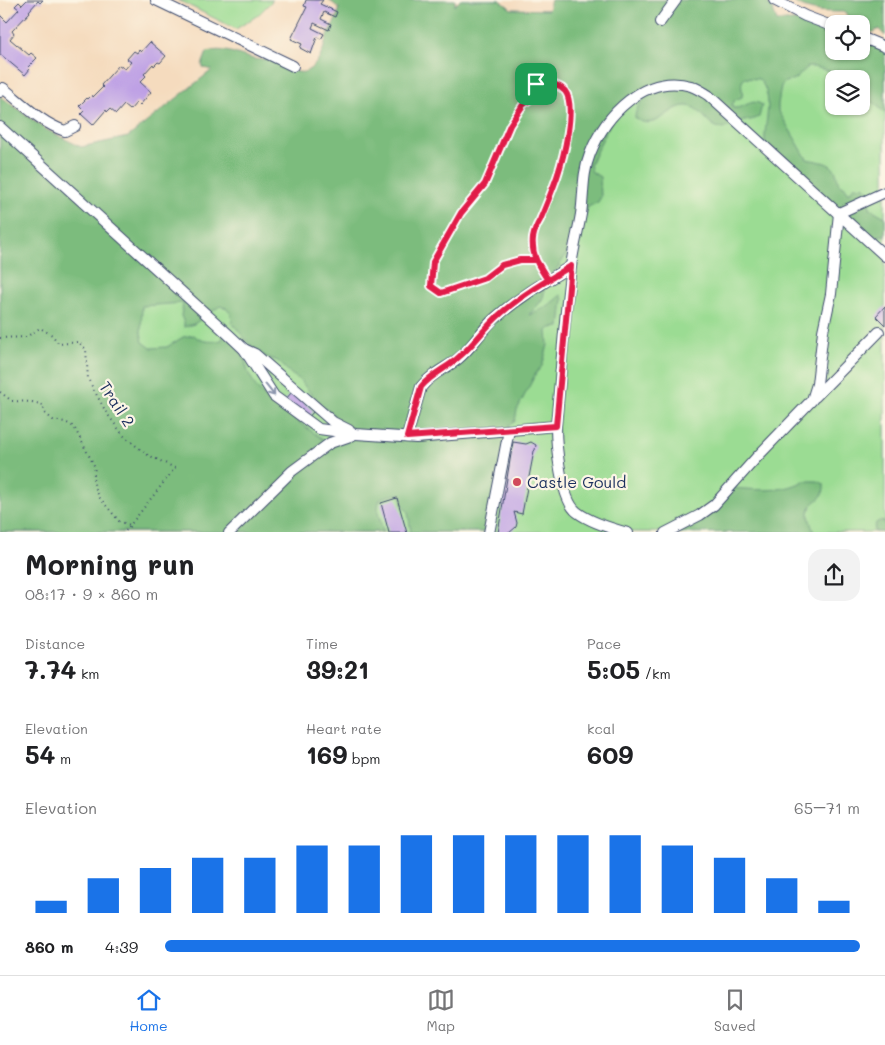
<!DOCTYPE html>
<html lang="en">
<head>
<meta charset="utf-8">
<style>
	:root { --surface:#fff; --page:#f2f2f2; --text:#202124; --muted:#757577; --line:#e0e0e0; --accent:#1a73e8 }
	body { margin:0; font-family:Mali,sans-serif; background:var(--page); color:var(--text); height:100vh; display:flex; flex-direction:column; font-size:19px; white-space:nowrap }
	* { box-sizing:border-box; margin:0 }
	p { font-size:16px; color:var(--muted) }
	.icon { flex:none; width:28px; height:28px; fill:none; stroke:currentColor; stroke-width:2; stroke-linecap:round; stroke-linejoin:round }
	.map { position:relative; height:532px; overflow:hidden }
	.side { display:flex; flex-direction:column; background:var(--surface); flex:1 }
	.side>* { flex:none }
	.tools { position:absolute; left:825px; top:15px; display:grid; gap:10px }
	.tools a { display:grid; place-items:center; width:45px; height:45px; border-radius:10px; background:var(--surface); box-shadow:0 1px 4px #0004; font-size:25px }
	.pin { position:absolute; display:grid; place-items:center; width:42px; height:42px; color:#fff; margin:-21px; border-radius:10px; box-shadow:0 2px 8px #0006 }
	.round { display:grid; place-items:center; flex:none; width:52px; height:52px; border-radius:15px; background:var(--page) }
	.summary { display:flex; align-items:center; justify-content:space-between; height:85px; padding:0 25px }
	h1 { font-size:28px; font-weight:700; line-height:38px }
	.stats { display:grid; grid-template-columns:repeat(3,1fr); gap:8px; height:85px; padding:5px 25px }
	.stats div { display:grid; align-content:center }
	.stats b { font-size:25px; font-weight:700 }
	.stats small { font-size:14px; font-weight:400 }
	.stats p { font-size:14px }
	.chart { height:140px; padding:10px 25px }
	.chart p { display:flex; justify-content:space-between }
	.chart svg { width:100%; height:90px; margin-top:5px; stroke:var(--accent); stroke-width:6 }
	ul { padding:0 25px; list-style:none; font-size:16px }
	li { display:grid; grid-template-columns:80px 60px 1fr; align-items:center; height:38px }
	li i { height:12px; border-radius:6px; background:var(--accent) }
	.dock { display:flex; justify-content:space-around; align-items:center; height:70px; border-top:1px solid var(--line); background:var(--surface); font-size:14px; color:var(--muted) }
	.dock a { display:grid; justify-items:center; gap:2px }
	.dock .current { color:var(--accent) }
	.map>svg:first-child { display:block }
</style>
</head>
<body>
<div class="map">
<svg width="885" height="533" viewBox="0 0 885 533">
	<rect width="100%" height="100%" fill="#fcf5e5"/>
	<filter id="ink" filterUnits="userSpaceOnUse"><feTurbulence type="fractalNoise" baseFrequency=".02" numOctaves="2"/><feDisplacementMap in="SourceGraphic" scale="10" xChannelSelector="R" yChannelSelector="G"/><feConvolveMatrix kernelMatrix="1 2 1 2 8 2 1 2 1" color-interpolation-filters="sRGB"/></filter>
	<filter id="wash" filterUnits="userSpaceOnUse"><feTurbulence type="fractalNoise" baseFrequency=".0096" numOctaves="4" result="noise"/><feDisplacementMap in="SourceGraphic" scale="20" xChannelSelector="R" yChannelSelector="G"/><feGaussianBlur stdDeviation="1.12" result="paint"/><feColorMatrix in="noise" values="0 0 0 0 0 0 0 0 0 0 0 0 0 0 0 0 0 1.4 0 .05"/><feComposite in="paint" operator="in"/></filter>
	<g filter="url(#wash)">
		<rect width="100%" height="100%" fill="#f5dbbe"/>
		<g fill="#9bdc93" stroke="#5b8678" fill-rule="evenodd">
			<path d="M 178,0 L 273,0 L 258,15 L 236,29 Z"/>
			<path d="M 460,0 L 500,0 L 511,9 L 548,10 L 834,51 L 885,69 L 885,532 L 0,532 L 0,116 L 89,191 L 302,103 L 454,6 ZM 834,79 L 861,79 L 861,106 L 834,106 Z"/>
		</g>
		<g fill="#7cbc7d" stroke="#4c766e" fill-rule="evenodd">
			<path d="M 329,0 L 455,0 L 455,6 L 460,0 L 500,0 L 511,9 L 548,10 L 551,0 L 766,0 L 772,8 L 777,21 L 803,21 L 834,25 L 834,51 L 861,51 L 861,41 L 885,50 L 885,113 L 861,91 L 861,79 L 844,79 L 829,71 L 815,67 L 807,67 L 797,78 L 785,82 L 781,86 L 778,104 L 778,110 L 807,159 C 818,162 834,161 837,176 C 838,179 838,182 839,184 L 844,186 L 849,193 L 855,186 L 865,187 L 871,193 L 869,204 L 871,209 L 885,217 L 885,235 L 876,236 L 864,234 L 765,146 C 763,122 776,98 759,79 L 745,78 C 738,84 744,89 742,97 L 735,100 L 732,105 L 733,108 C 745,109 751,97 762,105 L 759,117 C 752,121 744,120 737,123 C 732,125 728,128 723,128 C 708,129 703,108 688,106 C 669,104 657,134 635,118 C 635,108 643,99 649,92 L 615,114 L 590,164 L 592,172 L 600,177 L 601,197 L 598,202 L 588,207 L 576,240 L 556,270 L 538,289 L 544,289 C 546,300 535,307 529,315 L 549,305 L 561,295 L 563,299 L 560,327 L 550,328 L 547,331 L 548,345 L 542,366 L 536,373 L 517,410 L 515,421 L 510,425 L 489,532 L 411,532 L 408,512 L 402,504 L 401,495 L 397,494 L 381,498 C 374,509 381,520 383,532 L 0,532 L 0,96 L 47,130 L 81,147 L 128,137 L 212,70 L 204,68 L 202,65 L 207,52 C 223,47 235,54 250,58 C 260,61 269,59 279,58 C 290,69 301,80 314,65 C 317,62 320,59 321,55 C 324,49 325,42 327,36 C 331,26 338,20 339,8 ZM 183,303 L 181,316 L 184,322 L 184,327 L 194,324 L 220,306 L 226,308 L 231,314 L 232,323 L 252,347 L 264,356 L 278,361 L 291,374 L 300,380 L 321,407 L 330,411 L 339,420 L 339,435 L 324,440 L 269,401 L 256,387 L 248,372 L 244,357 L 221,324 L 223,335 L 222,340 C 211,342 202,343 194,335 L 183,337 L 167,347 L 151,348 L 143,342 L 141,333 L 142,306 Z"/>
			<path d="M 791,0 L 885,0 L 885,36 L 879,29 L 871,33 L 861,31 L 861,24 L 854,24 L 844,12 C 825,12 807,12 791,0 Z"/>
			<path d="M 804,481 L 818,481 L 824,484 C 826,508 798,495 814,532 L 665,533 L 700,515 L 729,488 C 754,489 781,494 804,481 Z"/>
			<path d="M 879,521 L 885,522 L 885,532 L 875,532 L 874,529 L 876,523 Z"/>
		</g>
		<g id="blocks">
			<g fill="#bea0e5">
				<path d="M 27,0 L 43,0 L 40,3 L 38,1 L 29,11 L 30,12 L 12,31 L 14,34 L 10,39 L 29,55 L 31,53 L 37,58 L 28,67 L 30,69 L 25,75 L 0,54 L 0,15 L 7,22 L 19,9 L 15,6 L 19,2 L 22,5 Z"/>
				<path d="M 306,0 L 323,0 L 320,4 L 337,12 L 335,17 L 324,12 L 321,19 L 331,24 L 329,30 L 314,23 L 312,28 L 324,34 L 321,39 L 317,37 L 311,54 L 300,48 L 302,44 L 291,39 L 307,7 L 304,6 Z"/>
				<path d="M 150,42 L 166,56 L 160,63 L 158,62 L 154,66 L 153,64 L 144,74 L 146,76 L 140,82 L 151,92 L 140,105 L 137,102 L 130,110 L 124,105 L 116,114 L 110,109 L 107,112 L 106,110 L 93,125 L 81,114 L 84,111 L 79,106 L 87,98 L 88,99 L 92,95 L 93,97 L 103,87 L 101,85 L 119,65 L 125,69 L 131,62 L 127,59 L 134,51 L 137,53 L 139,50 L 141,52 Z"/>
				<path d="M 885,306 L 885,325 L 876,316 Z"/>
				<path d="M 292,392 L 314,411 L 307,419 L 285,400 Z"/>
				<path d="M 513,442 L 526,444 L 531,442 L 536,445 L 535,450 L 534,451 L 522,514 L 514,512 L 517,523 L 516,527 L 509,533 L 498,533 Z"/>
				<path d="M 397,498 L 407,533 L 389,533 L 381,503 Z"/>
			</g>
		</g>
	</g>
	<g filter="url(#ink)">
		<use href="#blocks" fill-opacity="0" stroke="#3c496c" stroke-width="1"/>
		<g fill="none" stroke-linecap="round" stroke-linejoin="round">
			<defs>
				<g id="minor">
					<path d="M 156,0 L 293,66"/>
					<path d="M 774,0 L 805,16 L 834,27"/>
					<path d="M 660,22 L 676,0"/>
					<path d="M 861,37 L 885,47"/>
					<path d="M 0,92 L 3,88 C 22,103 41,123 65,131 L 75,126"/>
					<path d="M 0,127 L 228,334 L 244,349 L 274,396 L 319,429 L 356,434 L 416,438 L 556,426 C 561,373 564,319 571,267 C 573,249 578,232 581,214 C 584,194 582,174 590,154 C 605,115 645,73 691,86 C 697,88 703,92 708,95 L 885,256"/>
					<path d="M 244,349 L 255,354 L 333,422 L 349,430"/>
					<path d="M 815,397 L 879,332"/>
					<path d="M 556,426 C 556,446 561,500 577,512 C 590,522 613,529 628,533"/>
					<path d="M 407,437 L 421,387 C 432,373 445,369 458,359 C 472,347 481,331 494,319 C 518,298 543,283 571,266"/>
					<path d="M 229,533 L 292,471 L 330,443 L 353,435"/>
					<path d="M 489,533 L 509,430"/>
					<path d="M 665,533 L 700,515 L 714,505 L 756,458 L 812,400 L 817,384 L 823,331 L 831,294 L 839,213 L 885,192"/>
				</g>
			</defs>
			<use href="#minor" stroke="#3c496c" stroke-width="12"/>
			<g stroke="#3c496c" stroke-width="2" stroke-dasharray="1 4" stroke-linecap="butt">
				<path d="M 536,260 L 519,260 L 502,265 L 485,277 L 441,293 L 431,286 L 433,263 L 461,213 L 485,184 L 510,125 L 523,105 L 534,96 L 536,84 L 555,85 L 565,90 L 570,103 L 567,133 L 557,176 L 533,236 L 533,253 L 542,272"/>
				<path d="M 0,338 L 26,337 L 40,328 L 52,335 L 59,344 L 78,342 L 86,349 L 88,379 L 106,412 L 123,435 L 146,454 L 175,468 L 124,533"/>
				<path d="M 0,392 L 12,401 L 32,402 L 43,405 L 45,413 L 53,420 L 65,422 L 74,427 L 95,467 L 93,481 L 99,497 L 119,521 L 130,525"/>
			</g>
			<use href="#minor" stroke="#fff" stroke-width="10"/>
		</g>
		<defs><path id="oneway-shaft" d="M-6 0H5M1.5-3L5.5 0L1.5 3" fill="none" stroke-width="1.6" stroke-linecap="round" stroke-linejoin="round" transform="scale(1.25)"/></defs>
		<use stroke="#8d97ae" href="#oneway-shaft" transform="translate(270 390) rotate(52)"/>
	</g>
	<g fill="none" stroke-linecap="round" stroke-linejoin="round" filter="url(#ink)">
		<defs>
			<path id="route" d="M 536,84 C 545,83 558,83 565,91 C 577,106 563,159 557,177 C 552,191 546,206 540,220 C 537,225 534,232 533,238 C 531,255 539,267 548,280 C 528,292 508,305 492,322 C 481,333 472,346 460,356 C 448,368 432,373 421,387 L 407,437 L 556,426 L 571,266 L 548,280 L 536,260 L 520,260 L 502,265 L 485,278 L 441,293 L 431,286 L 433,262 L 461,213 L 485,184 L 510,125 L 523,105 L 534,96 L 536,84"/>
		</defs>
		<use href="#route" stroke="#fff" stroke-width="10"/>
		<use href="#route" stroke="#e11d48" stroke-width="6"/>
	</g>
	<circle fill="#d1495b" stroke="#fcf5e5" stroke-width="2" cx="517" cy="482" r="5"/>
	<g text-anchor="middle" stroke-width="4.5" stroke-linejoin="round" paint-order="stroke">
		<g font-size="16" fill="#1b2f5e" stroke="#fcf5e5">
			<text transform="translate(117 404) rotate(57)" y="6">Trail 2</text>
		</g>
		<g font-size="16" fill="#1b2f5e" stroke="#fcf5e5" text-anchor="start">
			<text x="527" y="488">Castle Gould</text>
		</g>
	</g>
</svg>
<div class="tools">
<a><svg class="icon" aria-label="locate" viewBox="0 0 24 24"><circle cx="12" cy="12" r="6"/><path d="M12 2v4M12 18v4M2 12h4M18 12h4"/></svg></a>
<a><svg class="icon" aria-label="layers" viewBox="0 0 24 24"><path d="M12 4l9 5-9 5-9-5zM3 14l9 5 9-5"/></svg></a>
</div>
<div class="pin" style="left:536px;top:84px;background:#1e9e55"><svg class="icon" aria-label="arrive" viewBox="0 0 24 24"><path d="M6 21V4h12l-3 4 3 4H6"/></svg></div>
</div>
<section class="side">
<div class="summary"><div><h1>Morning run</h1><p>08:17 · 9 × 860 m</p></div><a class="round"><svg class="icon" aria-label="share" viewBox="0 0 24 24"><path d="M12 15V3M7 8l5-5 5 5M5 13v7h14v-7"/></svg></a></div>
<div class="stats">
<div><p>Distance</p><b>7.74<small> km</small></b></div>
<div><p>Time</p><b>39:21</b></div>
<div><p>Pace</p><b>5:05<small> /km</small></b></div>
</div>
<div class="stats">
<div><p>Elevation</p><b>54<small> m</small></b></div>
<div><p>Heart rate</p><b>169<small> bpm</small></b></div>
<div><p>kcal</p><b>609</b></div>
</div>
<div class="chart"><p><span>Elevation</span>65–71 m</p>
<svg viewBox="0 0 160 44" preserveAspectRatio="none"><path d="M5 44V38M15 44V27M25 44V22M35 44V17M45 44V17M55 44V11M65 44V11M75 44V6M85 44V6M95 44V6M105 44V6M115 44V6M125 44V11M135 44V17M145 44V27M155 44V38"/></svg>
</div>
<ul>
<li><b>860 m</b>4:39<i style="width:100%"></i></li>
</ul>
</section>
<nav class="dock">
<a class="current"><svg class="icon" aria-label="home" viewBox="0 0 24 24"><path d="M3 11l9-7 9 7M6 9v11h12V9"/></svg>Home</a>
<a><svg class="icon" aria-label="map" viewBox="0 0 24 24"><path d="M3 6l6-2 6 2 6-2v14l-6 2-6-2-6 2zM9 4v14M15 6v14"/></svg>Map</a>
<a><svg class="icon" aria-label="saved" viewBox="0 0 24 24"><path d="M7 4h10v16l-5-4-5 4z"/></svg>Saved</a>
</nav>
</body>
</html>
